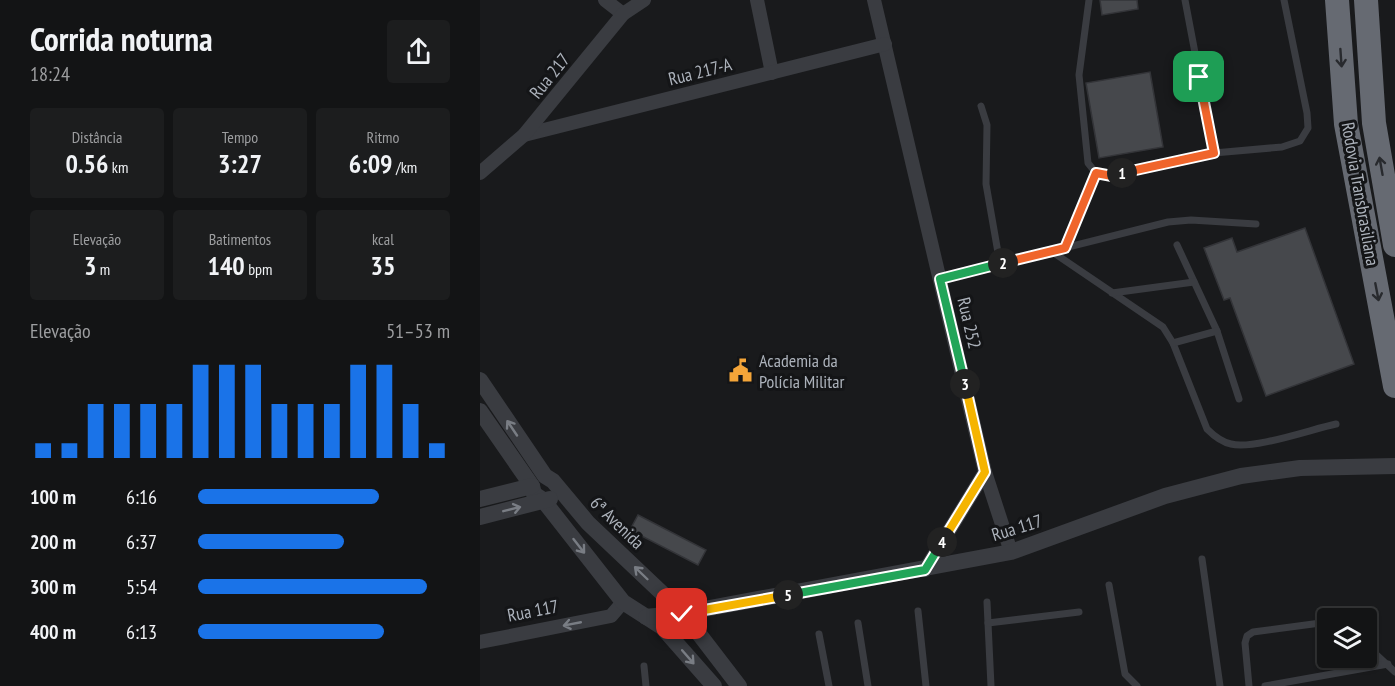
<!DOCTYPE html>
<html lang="pt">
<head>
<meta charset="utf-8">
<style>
	:root { --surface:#131415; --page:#1c1d1e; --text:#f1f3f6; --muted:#9d9ea0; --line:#323334; --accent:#1a73e8 }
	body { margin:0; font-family:"PT Sans Narrow",sans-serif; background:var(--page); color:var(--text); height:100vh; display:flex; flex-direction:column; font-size:22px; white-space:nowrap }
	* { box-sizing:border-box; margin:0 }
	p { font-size:20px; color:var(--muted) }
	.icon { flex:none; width:33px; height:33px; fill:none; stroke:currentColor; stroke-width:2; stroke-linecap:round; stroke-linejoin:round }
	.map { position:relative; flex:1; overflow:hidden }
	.side { display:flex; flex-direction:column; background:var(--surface); width:480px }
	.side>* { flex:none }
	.buttons { position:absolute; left:837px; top:608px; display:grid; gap:12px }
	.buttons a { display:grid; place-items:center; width:60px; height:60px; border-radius:6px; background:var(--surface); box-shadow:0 2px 4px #0004,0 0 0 2px var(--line); font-size:30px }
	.pin { position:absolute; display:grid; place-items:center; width:51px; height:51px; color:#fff; margin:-26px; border-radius:12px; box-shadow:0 3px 9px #0006 }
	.km { position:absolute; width:30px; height:30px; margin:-15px; border-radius:50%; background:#222; color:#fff; font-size:16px; line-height:30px; text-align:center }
	.round { display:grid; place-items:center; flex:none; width:63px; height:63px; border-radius:6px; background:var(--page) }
	.overview { display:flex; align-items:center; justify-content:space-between; height:102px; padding:0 30px }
	h1 { font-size:33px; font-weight:800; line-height:45px }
	.metrics { display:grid; grid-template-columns:repeat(3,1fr); gap:9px; height:102px; padding:6px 30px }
	.metrics div { display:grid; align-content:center; border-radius:6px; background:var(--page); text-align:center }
	.metrics b { font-size:26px; font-weight:800 }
	.metrics small { font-size:16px; font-weight:400 }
	.metrics p { font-size:16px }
	.chart { height:168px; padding:12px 30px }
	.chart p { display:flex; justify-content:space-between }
	.chart svg { width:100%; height:108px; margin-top:6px; stroke:var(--accent); stroke-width:6 }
	ul { padding:0 30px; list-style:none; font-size:20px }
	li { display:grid; grid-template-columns:96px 72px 1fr; align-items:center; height:45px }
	li i { height:15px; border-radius:8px; background:var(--accent) }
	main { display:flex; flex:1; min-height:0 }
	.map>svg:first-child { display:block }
</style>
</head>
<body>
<main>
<section class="side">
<div class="overview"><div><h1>Corrida noturna</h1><p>18:24</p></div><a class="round"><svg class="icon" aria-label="share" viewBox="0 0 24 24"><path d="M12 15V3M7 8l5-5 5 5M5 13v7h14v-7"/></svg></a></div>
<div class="metrics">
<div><p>Distância</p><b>0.56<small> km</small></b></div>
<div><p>Tempo</p><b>3:27</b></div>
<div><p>Ritmo</p><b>6:09<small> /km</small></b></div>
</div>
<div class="metrics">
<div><p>Elevação</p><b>3<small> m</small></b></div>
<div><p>Batimentos</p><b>140<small> bpm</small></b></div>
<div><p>kcal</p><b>35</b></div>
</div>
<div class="chart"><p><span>Elevação</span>51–53 m</p>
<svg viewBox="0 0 160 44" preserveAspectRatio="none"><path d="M5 44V38M15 44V38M25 44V22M35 44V22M45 44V22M55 44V22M65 44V6M75 44V6M85 44V6M95 44V22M105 44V22M115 44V22M125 44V6M135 44V6M145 44V22M155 44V38"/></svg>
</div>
<ul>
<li><b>100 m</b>6:16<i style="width:72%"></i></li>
<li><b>200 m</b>6:37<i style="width:58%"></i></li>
<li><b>300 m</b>5:54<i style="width:91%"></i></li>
<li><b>400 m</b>6:13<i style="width:74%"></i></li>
</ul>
</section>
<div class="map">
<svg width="915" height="686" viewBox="0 0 915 686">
	<rect width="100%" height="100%" fill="#191a1c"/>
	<g fill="#46484c" stroke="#333438" stroke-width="1.5">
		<path d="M 620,0 L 657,0 L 658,9 L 622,15 Z"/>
		<path d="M 670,72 L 683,147 L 619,158 L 606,83 Z"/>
		<path d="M 825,228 L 874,364 L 786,396 L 750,298 L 744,300 L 724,248 L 752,238 L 757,252 Z"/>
		<path d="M 158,515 L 226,550 L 218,565 L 150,530 Z"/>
	</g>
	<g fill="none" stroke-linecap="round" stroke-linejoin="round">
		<g stroke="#3a3c41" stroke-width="7">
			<path d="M 609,0 L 599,75 L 608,163 L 616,173 L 632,175 L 734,153 L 802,147 L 820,141 L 828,128 L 827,113 L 804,0"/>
			<path d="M 705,0 L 734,153"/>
			<path d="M 501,106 L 507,125 L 506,184 L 520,264"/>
			<path d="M 697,245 L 737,331 L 759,399"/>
			<path d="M 585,248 L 616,173"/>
			<path d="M 571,251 L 683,327 L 693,343 L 727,429 C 734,436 741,442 751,444 C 773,450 832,429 856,424"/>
			<path d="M 461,279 L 688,222 L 711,220 L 776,224"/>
			<path d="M 632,293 L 714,282"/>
			<path d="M 693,343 L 737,331"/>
			<path d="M 722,559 L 740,686"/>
			<path d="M 629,585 L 645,674 L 657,686"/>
			<path d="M 507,602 L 511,686"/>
			<path d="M 438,611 L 446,686"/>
			<path d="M 378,623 L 388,686"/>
			<path d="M 508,623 L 599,612"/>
			<path d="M 339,634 L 349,686"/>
			<path d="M 886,645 L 915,672"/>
			<path d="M 164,666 L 166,686"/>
			<path d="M 769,686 L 765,643 L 767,636 L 773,632 L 848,622"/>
			<path d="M 785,686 L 908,664"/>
		</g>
		<g stroke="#3a3c41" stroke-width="14">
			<path d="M 125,0 L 143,14"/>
			<path d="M 277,0 L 292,73"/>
			<path d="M 394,0 L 505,472 L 531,552"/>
			<path d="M 44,135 L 405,44"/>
			<path d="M 0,173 L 44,135 L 143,14 L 164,0"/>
			<path d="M 445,570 L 505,472"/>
			<path d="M 0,642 L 131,616 L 143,602"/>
		</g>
		<g stroke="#3a3c41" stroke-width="16">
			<path d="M 0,380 L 65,476 L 73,481 L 108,523 L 203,613 L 259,686"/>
			<path d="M 0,411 L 52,486 L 54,494 L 63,500 L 143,602 L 182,627 L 234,686"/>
			<path d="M 0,499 L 52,486"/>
			<path d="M 0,517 L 70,499"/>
			<path d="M 166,617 L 203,613 L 531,552 L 685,496 L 761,476 L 820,468 L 915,466"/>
		</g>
		<g stroke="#666a72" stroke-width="24">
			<path d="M 857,0 L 866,124 L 915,386"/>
			<path d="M 886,0 L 894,123 L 915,245"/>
		</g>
	</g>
	<defs><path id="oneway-shaft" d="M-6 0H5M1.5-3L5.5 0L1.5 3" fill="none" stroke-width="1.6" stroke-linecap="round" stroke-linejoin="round" transform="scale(1.5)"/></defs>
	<g stroke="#282a2e">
		<use href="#oneway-shaft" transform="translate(861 58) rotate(86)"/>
		<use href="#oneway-shaft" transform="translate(901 166) rotate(-100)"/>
		<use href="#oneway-shaft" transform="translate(897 292) rotate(79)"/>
	</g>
	<g stroke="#797d84">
		<use href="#oneway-shaft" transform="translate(32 428) rotate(-124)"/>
		<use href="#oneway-shaft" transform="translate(32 509) rotate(-14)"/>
		<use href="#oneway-shaft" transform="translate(99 546) rotate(52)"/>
		<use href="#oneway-shaft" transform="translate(161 573) rotate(-136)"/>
		<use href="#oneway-shaft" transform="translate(92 624) rotate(169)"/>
		<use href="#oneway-shaft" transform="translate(208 657) rotate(49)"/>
	</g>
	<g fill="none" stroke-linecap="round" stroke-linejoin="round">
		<defs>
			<path id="split-1" d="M 642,173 L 734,153 L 719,77"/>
			<path id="split-2" d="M 523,263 L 585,248 L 616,173 L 632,176 L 642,173"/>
			<path id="split-3" d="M 485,384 L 460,279 L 523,263"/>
			<path id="split-4" d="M 462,542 L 505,472 L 485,384"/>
			<path id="split-5" d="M 308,595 L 445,570 L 462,542"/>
			<path id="split-6" d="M 202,614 L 308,595"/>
		</defs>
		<use href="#split-1" stroke="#fff" stroke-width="12"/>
		<use href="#split-2" stroke="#fff" stroke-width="12"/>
		<use href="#split-3" stroke="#fff" stroke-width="12"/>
		<use href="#split-4" stroke="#fff" stroke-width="12"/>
		<use href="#split-5" stroke="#fff" stroke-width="12"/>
		<use href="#split-6" stroke="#fff" stroke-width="12"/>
		<use href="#split-1" stroke="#f0652b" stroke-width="8"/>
		<use href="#split-2" stroke="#f0652b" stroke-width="8"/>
		<use href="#split-3" stroke="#22a559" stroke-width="8"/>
		<use href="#split-4" stroke="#f5b400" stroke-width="8"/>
		<use href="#split-5" stroke="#22a559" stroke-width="8"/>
		<use href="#split-6" stroke="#f5b400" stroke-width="8"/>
	</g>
	<defs>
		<symbol id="civic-bare" viewBox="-9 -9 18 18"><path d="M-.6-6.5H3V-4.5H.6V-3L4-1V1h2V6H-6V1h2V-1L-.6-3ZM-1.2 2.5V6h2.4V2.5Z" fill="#f4a539" stroke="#141517" stroke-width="2.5" paint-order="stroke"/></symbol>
	</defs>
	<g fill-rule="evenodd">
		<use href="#civic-bare" x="244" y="354" width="33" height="33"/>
	</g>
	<g text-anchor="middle" stroke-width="6" stroke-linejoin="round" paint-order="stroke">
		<g font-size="18" fill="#acb2bb" stroke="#141517">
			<text transform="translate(220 72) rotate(-14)" y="6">Rua 217-A</text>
			<text transform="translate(70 76) rotate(-51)" y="6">Rua 217</text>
			<text transform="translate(880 194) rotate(80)" y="6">Rodovia Transbrasiliana</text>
			<text transform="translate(489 323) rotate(77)" y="6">Rua 252</text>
			<text transform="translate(137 523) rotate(44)" y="6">6ª Avenida</text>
			<text transform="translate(537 528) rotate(-17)" y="6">Rua 117</text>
			<text transform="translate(53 611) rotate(-11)" y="6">Rua 117</text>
		</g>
		<g font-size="18" fill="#acb2bb" stroke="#141517" text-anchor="start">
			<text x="279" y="367">Academia da<tspan x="279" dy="21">Polícia Militar</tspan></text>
		</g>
	</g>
</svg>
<div class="buttons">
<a><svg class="icon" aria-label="layers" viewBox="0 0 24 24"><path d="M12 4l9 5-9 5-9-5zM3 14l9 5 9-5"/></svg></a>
</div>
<div class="pin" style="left:719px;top:77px;background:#1e9e55"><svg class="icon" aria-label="arrive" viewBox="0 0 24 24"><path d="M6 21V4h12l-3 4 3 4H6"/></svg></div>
<div class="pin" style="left:202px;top:614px;background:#d93025"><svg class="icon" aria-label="check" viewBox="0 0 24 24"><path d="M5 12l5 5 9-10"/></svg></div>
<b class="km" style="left:642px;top:173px">1</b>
<b class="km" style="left:523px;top:263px">2</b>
<b class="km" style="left:485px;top:384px">3</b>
<b class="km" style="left:462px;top:542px">4</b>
<b class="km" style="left:308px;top:595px">5</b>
</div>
</main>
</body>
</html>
